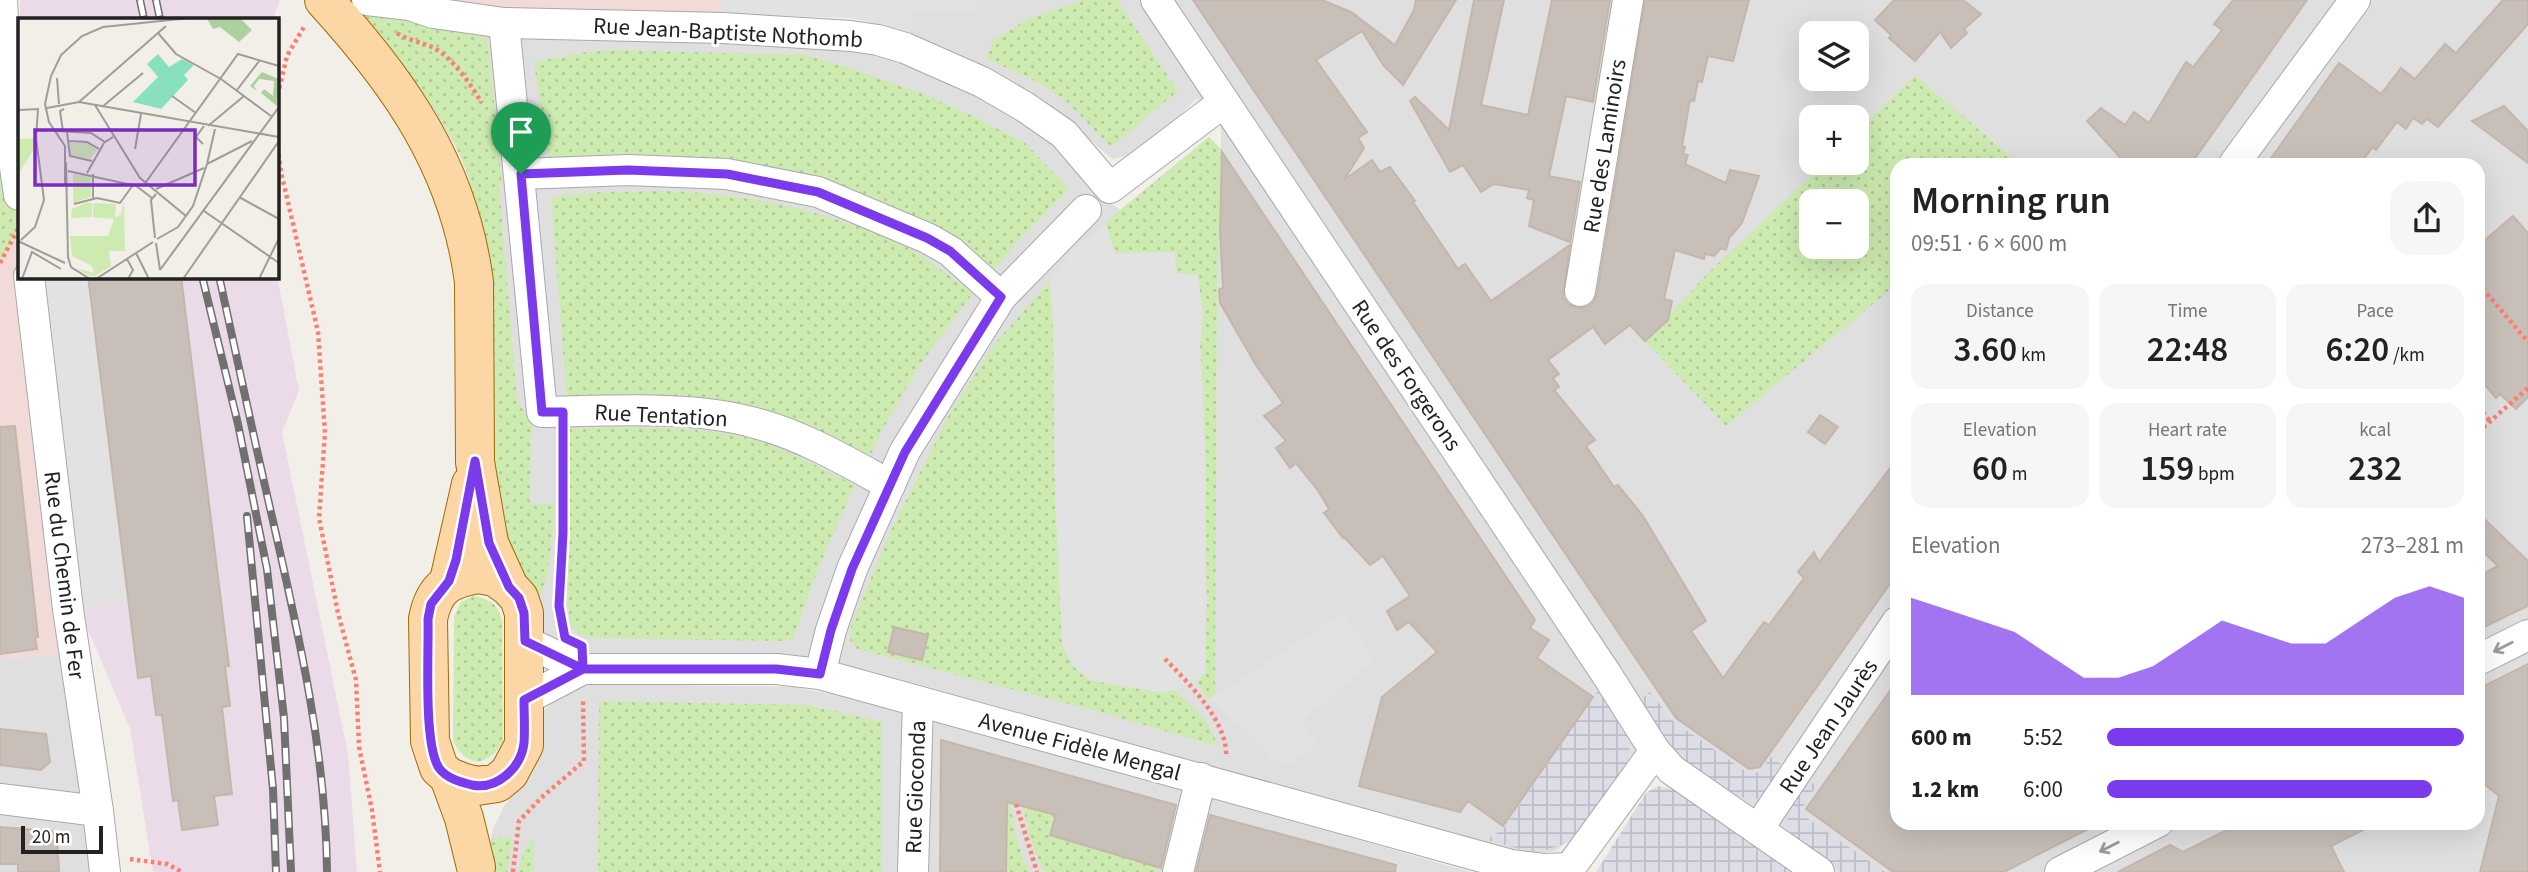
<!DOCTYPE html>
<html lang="en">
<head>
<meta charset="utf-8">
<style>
	:root { --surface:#fff; --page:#f6f6f6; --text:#222; --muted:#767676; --accent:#7c3aed }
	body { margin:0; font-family:"Source Sans 3",sans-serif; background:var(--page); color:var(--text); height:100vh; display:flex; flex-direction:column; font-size:26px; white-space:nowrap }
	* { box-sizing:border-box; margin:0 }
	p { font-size:23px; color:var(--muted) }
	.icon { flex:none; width:38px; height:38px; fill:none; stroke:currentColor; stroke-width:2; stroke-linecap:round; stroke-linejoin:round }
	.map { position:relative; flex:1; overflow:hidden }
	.sheet { position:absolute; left:1890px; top:158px; width:595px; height:672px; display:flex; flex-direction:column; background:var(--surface); border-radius:21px; box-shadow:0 7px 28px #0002 }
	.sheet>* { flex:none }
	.buttons { position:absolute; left:1799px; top:21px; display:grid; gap:14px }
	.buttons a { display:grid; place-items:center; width:70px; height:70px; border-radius:14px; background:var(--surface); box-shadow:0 7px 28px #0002; font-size:35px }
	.scale { position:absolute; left:21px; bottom:18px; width:82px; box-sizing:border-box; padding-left:7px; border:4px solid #222; border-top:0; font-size:19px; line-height:24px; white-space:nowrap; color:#222; -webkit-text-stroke:5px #fff; paint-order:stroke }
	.pin { position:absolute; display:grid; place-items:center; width:60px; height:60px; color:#fff; margin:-72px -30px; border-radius:50% 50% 50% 0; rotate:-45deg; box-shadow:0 0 7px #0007 }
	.pin .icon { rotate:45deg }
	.round { display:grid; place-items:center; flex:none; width:74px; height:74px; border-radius:21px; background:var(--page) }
	.summary { display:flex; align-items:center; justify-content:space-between; height:119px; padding:0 21px }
	h1 { font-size:38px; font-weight:600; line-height:52px }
	.metrics { display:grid; grid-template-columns:repeat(3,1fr); gap:10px; height:119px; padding:7px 21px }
	.metrics div { display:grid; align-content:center; border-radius:18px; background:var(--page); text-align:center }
	.metrics b { font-size:35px; font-weight:600 }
	.metrics small { font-size:19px; font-weight:400 }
	.metrics p { font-size:19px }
	.chart { height:196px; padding:14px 21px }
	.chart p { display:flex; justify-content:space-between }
	.chart svg { width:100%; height:126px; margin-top:7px; fill:var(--accent); opacity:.7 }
	ul { padding:0 21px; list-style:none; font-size:23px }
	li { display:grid; grid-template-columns:112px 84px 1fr; align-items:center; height:52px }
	li i { height:18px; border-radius:9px; background:var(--accent) }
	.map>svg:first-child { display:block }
</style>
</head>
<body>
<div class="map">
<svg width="2528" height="872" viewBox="0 0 2528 872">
	<defs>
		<pattern id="grass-dots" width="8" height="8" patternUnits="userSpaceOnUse" patternTransform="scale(1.75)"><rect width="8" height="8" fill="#cdebb0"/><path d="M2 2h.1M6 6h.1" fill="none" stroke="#b0c997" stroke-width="1.8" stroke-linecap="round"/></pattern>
		<pattern id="plaza-grid" width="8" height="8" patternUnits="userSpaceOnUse" patternTransform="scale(1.75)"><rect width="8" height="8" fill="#dddde8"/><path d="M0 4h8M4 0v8" fill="none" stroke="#bdbdc7"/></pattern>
	</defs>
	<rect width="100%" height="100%" fill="#f2efe9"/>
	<g fill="#e0dfdf" fill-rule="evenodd">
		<path d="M 908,0 L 2528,0 L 2528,872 L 1844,872 L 1737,795 L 1647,750 L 1629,757 L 1576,836 L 1555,851 L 1534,854 L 1488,843 L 867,670 L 789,658 L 609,654 L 539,655 L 474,196 L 462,158 L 376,9 L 836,45 L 877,55 L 937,77 L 1018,116 L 1047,136 L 1085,176 L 1089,187 L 1120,210 L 1209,137 L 1221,149 L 1221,125 L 1197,98 L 1160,135 L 1132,155 L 1112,159 L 1040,97 L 914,39 ZM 1811,33 L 1857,33 L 1857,79 L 1811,79 ZM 1811,117 L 1857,117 L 1857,163 L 1811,163 ZM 1897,164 L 2478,164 L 2478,822 L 1897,822 ZM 1811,201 L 1857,201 L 1857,247 L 1811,247 Z"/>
		<path d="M 74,653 L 105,872 L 0,872 L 0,659 Z"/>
		<path d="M 598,684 L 793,687 L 870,701 L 1471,872 L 489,872 L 492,832 L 504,806 L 518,788 L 538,716 L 570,686 Z"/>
	</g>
	<g fill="#f2dad9">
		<path d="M 444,0 L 721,0 L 723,14 L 528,14 Z"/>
		<path d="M 19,227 L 19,276 L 74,653 L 0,659 L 0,262 Z"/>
	</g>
	<g fill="#ebdbe8">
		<path d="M 20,0 L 280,0 L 273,19 L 20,19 Z"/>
		<path d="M 277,275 L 299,391 L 282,432 L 348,754 L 357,872 L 153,872 L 130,729 L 79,608 L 40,277 L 276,276 Z"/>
	</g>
	<g fill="url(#grass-dots)" fill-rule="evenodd">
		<path d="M 1082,0 L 1117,0 L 1178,91 L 1111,147 L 1065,100 L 1035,81 L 987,59 L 992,41 L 1028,19 Z"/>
		<path d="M 351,7 L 477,32 L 488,41 L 502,184 L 499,186 L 517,399 L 531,424 L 530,504 L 555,504 L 548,574 L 537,605 C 522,579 500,544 492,515 C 487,496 490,461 489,440 C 487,363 492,272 474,197 C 457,123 400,63 351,7 Z"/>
		<path d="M 616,50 L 806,55 L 851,68 L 916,91 L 973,116 L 1024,142 L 1069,189 L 1019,240 L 994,270 L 943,233 L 905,212 L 853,192 L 549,164 L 534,62 L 586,52 Z"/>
		<path d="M 1915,75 L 2019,164 L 1897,164 L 1897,284 L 1726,426 L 1608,302 L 1592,291 L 1593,288 L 1671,313 L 1705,276 L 1825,163 L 1857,163 L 1857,132 ZM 1811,201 L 1857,201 L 1857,247 L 1811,247 Z"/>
		<path d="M 0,118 L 19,195 L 19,227 L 0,263 Z"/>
		<path d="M 1209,137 L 1221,150 L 1217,298 L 1215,694 L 1208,700 L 1197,682 L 1205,673 L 1207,608 L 1204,406 L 1200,345 L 1203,316 L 1198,275 L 1176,273 L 1174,252 L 1115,253 L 1105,223 Z"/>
		<path d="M 665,191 C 728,193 787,203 848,223 C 868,229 889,236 908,247 C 930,260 951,278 973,293 L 919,366 L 889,418 L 869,458 L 567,399 L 551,197 L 601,192 Z"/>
		<path d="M 1050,281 L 1053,322 L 1055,493 L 1089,680 L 1164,693 L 1174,690 C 1192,706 1212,721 1217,746 L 1085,708 L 857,649 L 850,640 L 851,626 L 892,528 L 950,413 L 996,342 Z"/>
		<path d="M 621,427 C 659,428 697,428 735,435 C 776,442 817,467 855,485 L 819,566 L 793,639 L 785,641 L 601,638 C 590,637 579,636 572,627 C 563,614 569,455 570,428 Z"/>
		<path d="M 474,596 C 491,600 498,604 502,621 L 503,742 C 488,767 467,769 453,741 L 454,616 L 461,602 Z"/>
		<path d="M 599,701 L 808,705 L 882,722 L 881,872 L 598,872 Z"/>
		<path d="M 1007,802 L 1010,803 L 1017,841 L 1029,872 L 1006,872 Z"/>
		<path d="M 1023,807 L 1055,815 L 1050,834 L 1158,867 L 1157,872 L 1043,872 L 1030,838 Z"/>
		<path d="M 512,837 L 507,872 L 489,872 L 491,838 Z"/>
		<path d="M 534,838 L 534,872 L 518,872 L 525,847 Z"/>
	</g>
	<g fill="#e2e2e2">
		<path d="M 721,0 L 975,0 L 979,12 L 910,12 L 914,39 L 884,26 L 851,18 L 723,14 Z"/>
		<path d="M 1105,223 L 1115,253 L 1175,252 L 1176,273 L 1198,275 L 1203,316 L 1200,345 L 1206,486 L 1205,673 L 1197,682 L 1164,693 L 1089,680 L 1073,666 L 1062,644 L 1055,493 L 1053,322 L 1050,281 L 1071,253 Z"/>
		<path d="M 40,277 L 88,277 L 127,603 L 79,608 Z"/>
		<path d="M 1343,613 L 1375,660 L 1301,722 L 1318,742 L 1291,765 L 1268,759 L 1268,752 L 1211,699 Z"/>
	</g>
	<g fill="url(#plaza-grid)">
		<path d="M 1599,689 L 1629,738 L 1629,760 L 1575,840 L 1543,851 L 1528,851 L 1486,840 L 1504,828 Z"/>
		<path d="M 1650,692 L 1673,721 L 1748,773 L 1760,772 L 1771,757 L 1787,768 L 1768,794 L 1760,799 L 1737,797 L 1687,764 L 1669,748 L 1637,702 Z"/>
		<path d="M 1804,778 L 1816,786 L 1803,806 L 1804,816 L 1885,872 L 1838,872 L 1796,842 L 1789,828 L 1787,816 L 1792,799 Z"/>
		<path d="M 1658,786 L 1675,790 L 1792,872 L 1596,872 L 1646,793 Z"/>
	</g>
	<g fill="#c7bfb8" stroke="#c4b6ab" stroke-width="2">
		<path d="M 1193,0 L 1322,0 L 1351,12 L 1395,45 L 1414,10 L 1416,0 L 1456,0 L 1403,85 L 1383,65 L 1362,31 L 1316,60 L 1367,132 L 1358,138 L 1364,148 L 1344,180 L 1372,160 L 1380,172 L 1390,167 L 1415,201 L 1413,202 L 1458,269 L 1465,264 L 1491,301 L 1570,245 L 1563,297 L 1568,304 L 1578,308 L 1587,307 L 1593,303 L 1597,294 L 1645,0 L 1749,0 L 1733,61 L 1708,56 L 1702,82 L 1698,81 L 1694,101 L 1690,100 L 1682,146 L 1685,147 L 1683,154 L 1688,155 L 1685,164 L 1726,183 L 1730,170 L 1759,176 L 1742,223 L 1729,238 L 1726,250 L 1721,248 L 1714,256 L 1705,254 L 1704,259 L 1675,250 L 1664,299 L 1672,301 L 1668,320 L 1645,341 L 1630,325 L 1605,344 L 1593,327 L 1548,360 L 1559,374 L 1553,378 L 1559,387 L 1554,390 L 1595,440 L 1586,446 L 1614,487 L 1618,485 L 1643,516 L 1706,621 L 1691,631 L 1723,678 L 1764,622 L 1769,625 L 1804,578 L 1798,572 L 1814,552 L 1819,562 L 1897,459 L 1897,574 L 1760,767 L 1749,769 L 1676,718 Z"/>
		<path d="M 1474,0 L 1504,0 L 1481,105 L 1528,115 L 1552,0 L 1610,0 L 1593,102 L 1566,96 L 1549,176 L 1580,182 L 1570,242 L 1529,226 L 1534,200 L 1527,198 L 1529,190 L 1494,184 L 1481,192 L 1463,165 L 1450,172 L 1410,101 L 1415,97 L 1449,130 Z"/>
		<path d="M 1894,0 L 1963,0 L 1981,14 L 1964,29 L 1967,33 L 1951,48 L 1940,32 L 1915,61 L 1889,38 L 1891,35 L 1875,20 Z"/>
		<path d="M 2233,0 L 2307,0 L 2191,164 L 2126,164 L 2087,121 L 2101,108 L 2125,125 L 2134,112 L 2149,123 L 2186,62 L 2193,67 L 2222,30 L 2214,24 Z"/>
		<path d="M 2503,0 L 2528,0 L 2528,24 L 2438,127 L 2427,119 L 2422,124 L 2413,118 L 2406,129 L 2397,122 L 2376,150 L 2373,147 L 2360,164 L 2267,164 L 2339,63 L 2381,94 L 2401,68 L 2415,79 L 2445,44 L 2456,53 Z"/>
		<path d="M 2504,106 L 2528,131 L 2528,163 L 2472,121 Z"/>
		<path d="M 1222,152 L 1535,620 L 1530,628 L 1549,640 L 1537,658 L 1593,697 L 1503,826 L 1468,801 L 1460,812 L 1359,786 L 1382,697 L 1437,652 L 1409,622 L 1397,630 L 1387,611 L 1410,596 L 1383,556 L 1370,565 L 1344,537 L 1343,538 L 1324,513 L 1329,509 L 1317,489 L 1296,463 L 1290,468 L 1276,448 L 1286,441 L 1264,416 L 1283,403 L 1256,365 L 1220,303 L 1219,290 L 1223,287 L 1220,232 Z"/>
		<path d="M 2513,216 L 2528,233 L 2528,397 L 2516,409 L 2500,394 L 2496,398 L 2478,377 L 2478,246 Z"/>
		<path d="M 88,276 L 181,276 L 229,666 L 225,666 L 230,706 L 222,707 L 232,794 L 214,796 L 218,825 L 182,830 L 178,800 L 173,801 L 162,715 L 156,715 L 151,676 L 138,678 Z"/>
		<path d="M 1820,415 L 1838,427 L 1825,444 L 1808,432 Z"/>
		<path d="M 15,426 L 38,637 L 35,637 L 37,649 L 0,654 L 0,427 Z"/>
		<path d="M 2478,513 L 2528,561 L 2528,606 L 2478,630 L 2478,576 L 2498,566 L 2478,547 Z"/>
		<path d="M 894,627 L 928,635 L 922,660 L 888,652 Z"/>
		<path d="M 2528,664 L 2528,872 L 2480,872 L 2499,796 L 2478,779 L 2478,689 Z"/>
		<path d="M 1897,681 L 1897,822 L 2102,822 L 2004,872 L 1893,872 L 1806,809 Z"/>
		<path d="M 0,729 L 46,734 L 50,762 L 41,770 L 0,765 Z"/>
		<path d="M 941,740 L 1176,805 L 1161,868 L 1050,835 L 1056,815 L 1007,802 L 1006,872 L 940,872 Z"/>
		<path d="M 1210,815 L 1396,865 L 1395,872 L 1196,872 Z"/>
		<path d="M 2226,822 L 2379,822 L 2331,846 L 2344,872 L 2118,872 L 2170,845 L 2183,852 L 2229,829 Z"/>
		<path d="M 0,827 L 52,831 L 57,839 L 59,872 L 18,872 L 18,864 L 0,864 Z"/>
	</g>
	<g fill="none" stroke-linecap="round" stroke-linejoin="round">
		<defs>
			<g id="minor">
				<path d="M 2,0 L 8,118 L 19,195"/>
				<path d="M 367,0 L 410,5 L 433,13 L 504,23 L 723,28 L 851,36 L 878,40 L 905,48 L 982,82 L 1025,107 L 1064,134 L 1110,188 L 1224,102"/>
				<path d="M 1156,0 L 1605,672 L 1655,751 L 1672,770 L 1819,872"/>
				<path d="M 504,23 L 542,412 C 607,411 693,405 755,423 C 804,436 846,461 890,485"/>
				<path d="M 2234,164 L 2355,0"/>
				<path d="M 521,174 L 628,170 L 727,174 L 818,192 L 927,238 L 950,251 L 1001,297"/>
				<path d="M 29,276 L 68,609 L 98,811 L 105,872"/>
				<path d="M 1580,291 L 1628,0"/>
				<path d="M 525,641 L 583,669 L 776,669 L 820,674 L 1511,865 L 1543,869 L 1570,868"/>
				<path d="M 2478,660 L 2528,635"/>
				<path d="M 820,674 L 831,630 L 852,569 L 905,451 L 1001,297 L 1086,210"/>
				<path d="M 524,700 L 583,669"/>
				<path d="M 0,799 L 98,811"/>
				<path d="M 1758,829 L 1897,622"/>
				<path d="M 1570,868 L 1655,751"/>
				<path d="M 913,872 L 918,702"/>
				<path d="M 1178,872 L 1201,778"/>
				<path d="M 2060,872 L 2158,822"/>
			</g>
			<g id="major">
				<path d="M 324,0 C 400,83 459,167 474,282 L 475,462 L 489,543 L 509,587"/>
				<path d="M 478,574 L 495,577 L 509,587 L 519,598 L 524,613 L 524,745 L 509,773 L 497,783 L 477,786 L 462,782 L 449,777 L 439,768 L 430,741 L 428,619 C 434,588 448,579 478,574 Z"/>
				<path d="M 449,581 L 471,484"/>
				<path d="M 449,777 L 464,818 L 476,867"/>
			</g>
		</defs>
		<use href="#minor" stroke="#a9a9a9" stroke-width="32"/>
		<use href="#major" stroke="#a06b00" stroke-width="40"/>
		<g stroke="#fa8072" stroke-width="4.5" stroke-dasharray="3.5 3.5" stroke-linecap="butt">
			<path d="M 397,33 C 409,41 422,42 434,48 C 454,59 470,84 482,103"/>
			<path d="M 276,102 L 287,56 L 305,25"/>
			<path d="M 276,133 L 281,172 L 318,332 L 325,433 L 319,518 L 338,613 L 356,680 L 359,747 L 372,810 L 380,872"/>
			<path d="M 0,263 L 19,227"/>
			<path d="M 2478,283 L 2528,342"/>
			<path d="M 2478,407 L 2490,421"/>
			<path d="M 2478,432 L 2528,388"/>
			<path d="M 562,437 L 563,533 L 559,606 L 563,628"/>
			<path d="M 1165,659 C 1188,682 1228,722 1226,756"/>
			<path d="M 1016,804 L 1037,872"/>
			<path d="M 130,859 L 167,864 L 182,872"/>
			<path d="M 513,872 L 519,821 L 541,798 L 584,761 L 583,699"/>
		</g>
		<use href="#minor" stroke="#fff" stroke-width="30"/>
		<use href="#major" stroke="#fcd6a4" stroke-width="38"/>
		<defs>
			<g id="rail">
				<path d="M 140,0 L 144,19"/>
				<path d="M 156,0 L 160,19"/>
				<path d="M 202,276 L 238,424 L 267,569 L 284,718 L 291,872"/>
				<path d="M 219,276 C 237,358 254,439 273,521 C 299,636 326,753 327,872"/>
				<path d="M 247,516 L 273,789 L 276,872"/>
			</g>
		</defs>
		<use href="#rail" stroke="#707070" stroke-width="8"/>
		<use href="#rail" stroke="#fff" stroke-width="5" stroke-dasharray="16" stroke-linecap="butt"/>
	</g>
	<defs><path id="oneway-shaft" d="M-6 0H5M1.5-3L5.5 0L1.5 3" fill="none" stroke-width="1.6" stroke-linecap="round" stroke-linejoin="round" transform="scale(1.75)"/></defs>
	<g stroke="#9c9c9c">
		<use href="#oneway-shaft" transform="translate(2503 647) rotate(153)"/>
		<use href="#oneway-shaft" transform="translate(2109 847) rotate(153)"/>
	</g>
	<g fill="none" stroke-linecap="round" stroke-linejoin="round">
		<defs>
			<path id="route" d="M 521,174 L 542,412 L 563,412 L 563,533 L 559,606 L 565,638 L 582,646 L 583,669 L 525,641 L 524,613 L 519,598 L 509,587 L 489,543 L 475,461 L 456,560 L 449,581 L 431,604 L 428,619 C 429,651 423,744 439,768 C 446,778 460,782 472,785 C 497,790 521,768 524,743 C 525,729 524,714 524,700 L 583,669 L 776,669 L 820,674 L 831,630 L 852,569 L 905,452 L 1001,297 L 950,251 L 927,238 L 818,192 L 727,174 L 628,170 L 521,174"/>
		</defs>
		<use href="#route" stroke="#fff" stroke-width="14"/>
		<use href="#route" stroke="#7c3aed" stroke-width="9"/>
	</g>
	<g text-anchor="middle" stroke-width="6" stroke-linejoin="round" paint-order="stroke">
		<g font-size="23" fill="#222" stroke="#fff">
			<text transform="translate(728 32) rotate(3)" y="8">Rue Jean-Baptiste Nothomb</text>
			<text transform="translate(1604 146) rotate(-81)" y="8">Rue des Laminoirs</text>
			<text transform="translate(1407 375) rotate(56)" y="8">Rue des Forgerons</text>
			<text transform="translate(661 415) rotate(3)" y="8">Rue Tentation</text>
			<text transform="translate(65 575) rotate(83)" y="8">Rue du Chemin de Fer</text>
			<text transform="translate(1828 726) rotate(-56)" y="8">Rue Jean Jaurès</text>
			<text transform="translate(1080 746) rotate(15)" y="8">Avenue Fidèle Mengal</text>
			<text transform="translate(915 787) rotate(-88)" y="8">Rue Gioconda</text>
		</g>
	</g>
	<g transform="translate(18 18)">
		<rect width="261" height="261" fill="#f2efe9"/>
		<path d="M 18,120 L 19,126 L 0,157 L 2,121 ZM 52,125 L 69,125 L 79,131 L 72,141 L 53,137 ZM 55,156 L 73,158 L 73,179 L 55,185 ZM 106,182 L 107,233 L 91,233 L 93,248 L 77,258 L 72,258 L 58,250 L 76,255 L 74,248 L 54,238 L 52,218 L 90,218 L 96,201 L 75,199 L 75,185 L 98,186 L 97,200 L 103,196 ZM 68,185 L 74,185 L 74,199 L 53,200 L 54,191 Z" fill="#cdebb0"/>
		<path d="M 222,0 L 234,12 L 221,24 L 202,9 L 195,11 L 189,1 ZM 244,54 L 261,61 L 259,88 L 243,75 L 246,71 L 255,78 L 256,63 L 241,61 L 236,68 L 239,73 L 232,68 Z" fill="#add19e"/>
		<path d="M 140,36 L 151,49 L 164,41 L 176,47 L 166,57 L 170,62 L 143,91 L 115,84 L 140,59 L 129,46 Z" fill="#88e0be"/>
		<path fill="none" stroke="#9f9d99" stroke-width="2" d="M 140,15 L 158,36 L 203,61 L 253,98M 39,60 L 41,86M 219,72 L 242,42M 154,78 L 178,95M 61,84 L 148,8M 77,87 L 122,160 L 168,198M 84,89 L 125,55M 29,90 L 61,84 L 261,119M 0,92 L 20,91 L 18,120 L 26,182 L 17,209 L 3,222M 190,108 L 226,78M 39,113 L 73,115 L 87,124 L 95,119M 45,113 L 42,93 L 46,91M 49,114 L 52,138 L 74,143M 50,123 L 69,124 L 81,131M 185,126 L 178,119 L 186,108M 117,131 L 123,96M 48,144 L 50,239 L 53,249 L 72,261M 189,146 L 197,111M 50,153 L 114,167M 69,155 L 86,125M 128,164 L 220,36 L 261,48M 47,167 L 47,128 L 31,104 L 27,86 L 33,58 L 43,37 L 64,18 L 85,9 L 172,0M 117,167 L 134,180M 138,171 L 186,150M 221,179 L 261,201M 75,180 L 75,156M 56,186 L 79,180 L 102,185 L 115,167M 186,193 L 261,245M 137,220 L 133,182 L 138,176M 139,221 L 160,209 L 175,188 L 189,146 L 234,123M 0,223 L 47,245M 138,225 L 142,252M 118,235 L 131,261M 109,241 L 115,252 L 110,261M 142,252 L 261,89M 4,261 L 14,234 L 43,251M 78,261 L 135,224M 165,261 L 261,123M 241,261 L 261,220"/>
		<path fill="#7b2cbf" fill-opacity="0.15" stroke="#7b2cbf" stroke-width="3.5" d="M 17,112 L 177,112 L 177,167 L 17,167 Z"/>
		<rect width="261" height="261" fill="none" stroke="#222" stroke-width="3.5"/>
	</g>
</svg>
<div class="buttons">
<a><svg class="icon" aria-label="layers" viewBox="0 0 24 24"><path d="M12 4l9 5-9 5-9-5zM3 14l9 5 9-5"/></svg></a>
<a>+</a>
<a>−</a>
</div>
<div class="scale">20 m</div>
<div class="pin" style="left:521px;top:174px;background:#1e9e55"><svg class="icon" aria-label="arrive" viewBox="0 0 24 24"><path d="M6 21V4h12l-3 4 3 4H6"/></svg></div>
<section class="sheet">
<div class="summary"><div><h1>Morning run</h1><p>09:51 · 6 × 600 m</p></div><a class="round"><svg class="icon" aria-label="share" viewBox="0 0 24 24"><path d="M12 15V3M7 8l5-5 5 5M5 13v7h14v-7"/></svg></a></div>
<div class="metrics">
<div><p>Distance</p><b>3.60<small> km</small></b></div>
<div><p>Time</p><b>22:48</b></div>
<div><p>Pace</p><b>6:20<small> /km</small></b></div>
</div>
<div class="metrics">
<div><p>Elevation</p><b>60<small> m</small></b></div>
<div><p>Heart rate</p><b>159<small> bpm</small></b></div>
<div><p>kcal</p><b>232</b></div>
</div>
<div class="chart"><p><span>Elevation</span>273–281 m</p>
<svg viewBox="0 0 160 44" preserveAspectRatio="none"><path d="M0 44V10L10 14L20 18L30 22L40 30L50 38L60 38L70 34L80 26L90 18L100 22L110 26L120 26L130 18L140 10L150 6L160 10V44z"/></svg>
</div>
<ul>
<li><b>600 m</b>5:52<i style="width:100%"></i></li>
<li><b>1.2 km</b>6:00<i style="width:91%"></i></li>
</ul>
</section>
</div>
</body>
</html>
